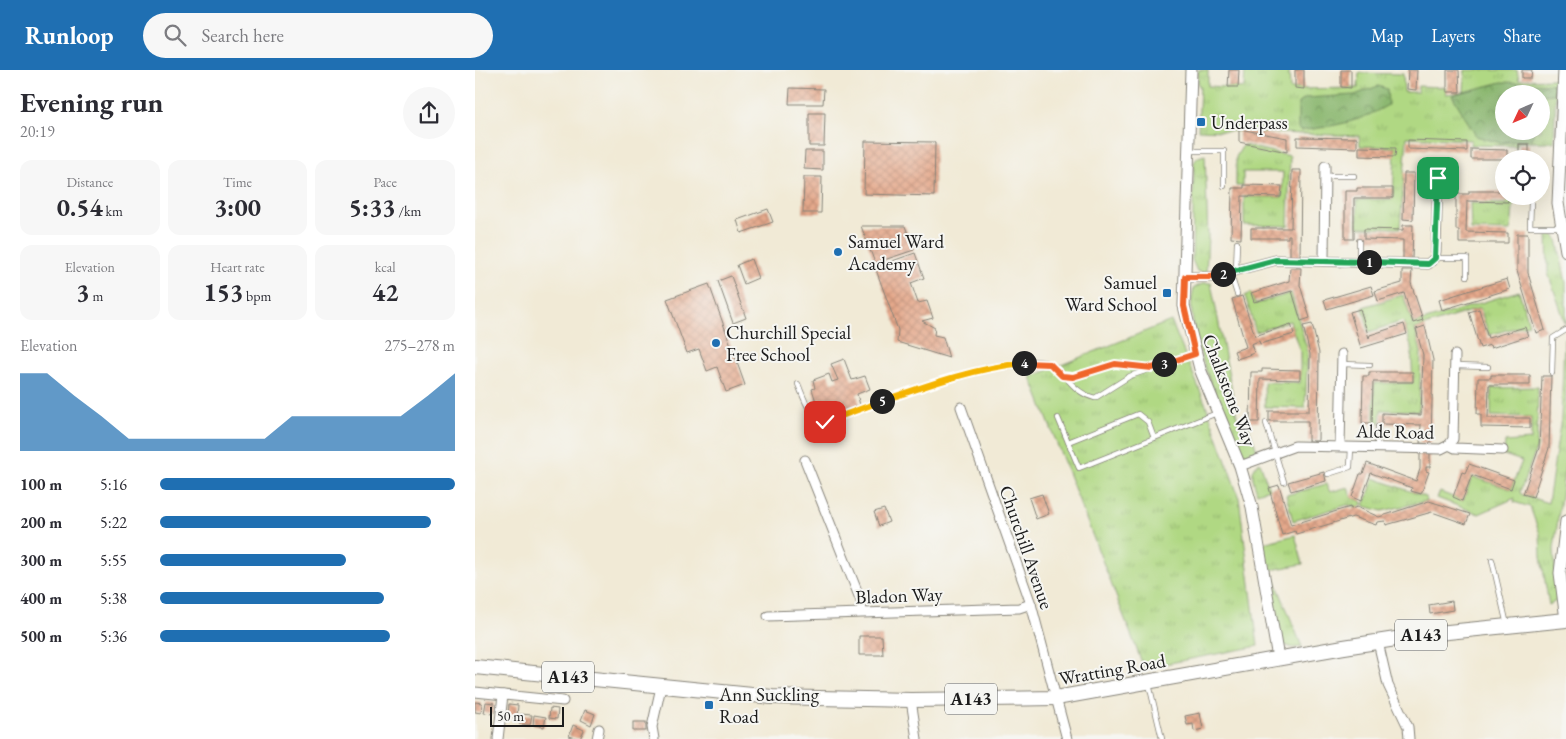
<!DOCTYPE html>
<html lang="en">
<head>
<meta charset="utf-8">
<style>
	:root { --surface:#fff; --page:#f7f7f7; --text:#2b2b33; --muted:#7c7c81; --accent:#1f6fb2 }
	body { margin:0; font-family:"EB Garamond",serif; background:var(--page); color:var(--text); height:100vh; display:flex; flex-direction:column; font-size:19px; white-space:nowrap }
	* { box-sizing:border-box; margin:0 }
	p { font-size:16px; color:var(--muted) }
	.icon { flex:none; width:28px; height:28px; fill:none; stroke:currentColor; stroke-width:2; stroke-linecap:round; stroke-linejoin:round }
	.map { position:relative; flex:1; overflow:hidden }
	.side { display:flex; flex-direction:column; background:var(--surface); width:475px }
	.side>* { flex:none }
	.needle { width:32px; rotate:226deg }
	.fabs { position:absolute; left:1020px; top:15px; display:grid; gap:10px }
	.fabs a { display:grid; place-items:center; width:55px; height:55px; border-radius:50%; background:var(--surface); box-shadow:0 5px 20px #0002; font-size:25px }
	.scale { position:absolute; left:15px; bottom:12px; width:74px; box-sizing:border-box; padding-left:5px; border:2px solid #1c1c1c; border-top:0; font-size:14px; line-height:18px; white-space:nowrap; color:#1c1c1c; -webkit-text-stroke:4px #f6f6f2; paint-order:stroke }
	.pin { position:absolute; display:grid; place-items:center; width:42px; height:42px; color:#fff; margin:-21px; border-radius:10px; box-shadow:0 2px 8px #0006 }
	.km { position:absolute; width:25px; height:25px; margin:-12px; border-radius:50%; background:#222; color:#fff; font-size:14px; line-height:25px; text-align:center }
	.round { display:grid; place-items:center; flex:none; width:52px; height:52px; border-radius:26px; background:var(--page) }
	.headline { display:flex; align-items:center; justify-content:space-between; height:85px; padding:0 20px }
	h1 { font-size:28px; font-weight:700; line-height:38px }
	.figures { display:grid; grid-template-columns:repeat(3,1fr); gap:8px; height:85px; padding:5px 20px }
	.figures div { display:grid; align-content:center; border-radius:12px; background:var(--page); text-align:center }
	.figures b { font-size:25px; font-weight:700 }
	.figures small { font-size:14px; font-weight:400 }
	.figures p { font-size:14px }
	.chart { height:140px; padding:10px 20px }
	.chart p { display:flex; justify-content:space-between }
	.chart svg { width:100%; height:90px; margin-top:5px; fill:var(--accent); opacity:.7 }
	ul { padding:0 20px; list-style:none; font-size:16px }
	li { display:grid; grid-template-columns:80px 60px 1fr; align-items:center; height:38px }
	li i { height:12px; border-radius:6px; background:var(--accent) }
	header { display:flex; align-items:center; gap:30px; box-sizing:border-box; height:70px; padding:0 25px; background:var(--accent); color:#fff }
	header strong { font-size:24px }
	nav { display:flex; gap:28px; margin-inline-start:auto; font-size:18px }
	.search { width:350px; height:45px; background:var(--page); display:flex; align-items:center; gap:12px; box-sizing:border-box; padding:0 18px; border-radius:28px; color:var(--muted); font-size:19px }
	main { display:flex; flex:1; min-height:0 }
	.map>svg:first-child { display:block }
</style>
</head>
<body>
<header>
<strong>Runloop</strong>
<div class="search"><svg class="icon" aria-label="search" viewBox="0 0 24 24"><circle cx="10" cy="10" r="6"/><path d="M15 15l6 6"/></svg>Search here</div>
<nav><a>Map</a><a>Layers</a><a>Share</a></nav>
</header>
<main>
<section class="side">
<div class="headline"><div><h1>Evening run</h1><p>20:19</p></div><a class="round"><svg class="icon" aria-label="share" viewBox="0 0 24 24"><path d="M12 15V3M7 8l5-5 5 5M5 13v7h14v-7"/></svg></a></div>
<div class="figures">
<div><p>Distance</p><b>0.54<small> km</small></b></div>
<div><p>Time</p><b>3:00</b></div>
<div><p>Pace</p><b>5:33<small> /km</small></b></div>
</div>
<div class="figures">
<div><p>Elevation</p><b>3<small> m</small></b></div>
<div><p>Heart rate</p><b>153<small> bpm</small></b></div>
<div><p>kcal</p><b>42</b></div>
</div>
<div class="chart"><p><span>Elevation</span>275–278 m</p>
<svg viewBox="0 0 160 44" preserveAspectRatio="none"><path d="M0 44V6L10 6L20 17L30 27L40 38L50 38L60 38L70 38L80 38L90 38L100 27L110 27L120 27L130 27L140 27L150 17L160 6V44z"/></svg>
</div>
<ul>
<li><b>100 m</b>5:16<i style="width:100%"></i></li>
<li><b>200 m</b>5:22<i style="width:92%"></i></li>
<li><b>300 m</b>5:55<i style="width:63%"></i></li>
<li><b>400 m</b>5:38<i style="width:76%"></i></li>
<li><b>500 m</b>5:36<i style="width:78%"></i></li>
</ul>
</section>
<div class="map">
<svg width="1091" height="669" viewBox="0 0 1091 669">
	<defs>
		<pattern id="grass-tufts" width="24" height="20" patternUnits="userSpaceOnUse" patternTransform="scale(1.25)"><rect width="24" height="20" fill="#b0d883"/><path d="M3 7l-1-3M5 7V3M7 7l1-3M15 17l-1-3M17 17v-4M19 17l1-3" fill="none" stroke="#97b971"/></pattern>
		<pattern id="forest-crowns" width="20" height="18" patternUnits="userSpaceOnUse" patternTransform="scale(1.25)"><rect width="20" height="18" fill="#8cb871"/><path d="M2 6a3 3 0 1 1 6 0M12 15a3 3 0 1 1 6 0" fill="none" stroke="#72955c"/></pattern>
		<pattern id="building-cross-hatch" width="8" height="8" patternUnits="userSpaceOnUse" patternTransform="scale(1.25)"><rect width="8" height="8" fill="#e4a88b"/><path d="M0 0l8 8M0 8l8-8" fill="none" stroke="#c39077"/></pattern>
	</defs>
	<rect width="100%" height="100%" fill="#f6f6f2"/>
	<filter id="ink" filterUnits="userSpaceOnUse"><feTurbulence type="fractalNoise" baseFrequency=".02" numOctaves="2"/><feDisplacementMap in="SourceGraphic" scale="10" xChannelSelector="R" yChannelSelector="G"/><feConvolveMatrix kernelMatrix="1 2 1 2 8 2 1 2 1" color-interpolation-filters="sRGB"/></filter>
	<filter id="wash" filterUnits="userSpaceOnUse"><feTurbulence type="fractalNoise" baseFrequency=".0096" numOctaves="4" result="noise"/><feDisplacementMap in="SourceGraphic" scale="20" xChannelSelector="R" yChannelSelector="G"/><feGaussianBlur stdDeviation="1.12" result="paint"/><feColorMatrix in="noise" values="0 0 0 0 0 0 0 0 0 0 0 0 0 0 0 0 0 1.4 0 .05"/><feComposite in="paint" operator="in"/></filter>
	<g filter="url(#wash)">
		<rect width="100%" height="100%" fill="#f1ead6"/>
		<g fill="url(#grass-tufts)" stroke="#667a50" fill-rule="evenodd">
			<path d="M 723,0 L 733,0 L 733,16 L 769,18 L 770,0 L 814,0 L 815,19 L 883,18 L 884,3 L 928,4 L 929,22 L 943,22 L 943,16 L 970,17 L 971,24 L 989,22 L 990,0 L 1042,0 L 1044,10 L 1081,9 L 1079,72 L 1043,72 L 1042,76 L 996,75 L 996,70 L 932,67 L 925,158 L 883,157 L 882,130 L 918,129 L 920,77 L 885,76 L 884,66 L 723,60 L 725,16 L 723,15 ZM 1029,24 L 1066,24 L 1066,61 L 1029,61 Z"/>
			<path d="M 768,75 L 815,86 L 813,156 L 769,155 L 769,127 L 807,127 L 808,102 L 768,102 L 768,116 L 761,116 L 761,87 Z"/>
			<path d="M 730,85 L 733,166 L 731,204 L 722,201 L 717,190 L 719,92 L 723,87 Z"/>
			<path d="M 1032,126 L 1039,126 L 1036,161 L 996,160 L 995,133 L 1032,134 Z"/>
			<path d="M 1072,163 L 1077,163 L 1082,169 L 1091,213 L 1091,255 L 1073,203 Z"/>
			<path d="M 729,213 L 736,213 L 763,352 L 772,351 L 783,384 L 773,386 L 763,379 C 748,340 706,258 719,218 Z"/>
			<path d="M 1044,221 L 1054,254 L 1014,265 L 1005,238 L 940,259 L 946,282 L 944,341 L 906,340 L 905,353 L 899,352 L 899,313 L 938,313 L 936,276 L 928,251 L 894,262 L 888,237 L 928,225 L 938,254 Z"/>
			<path d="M 776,223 L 780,234 L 816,223 L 833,282 L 830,338 L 790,337 L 789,312 L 825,313 L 825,282 L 815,251 L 781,262 L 770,226 Z"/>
			<path d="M 696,251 L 731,335 L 764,428 L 783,576 L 669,598 L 556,307 Z"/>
			<path d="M 1089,268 L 1091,268 L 1091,389 L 1079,479 L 1082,527 L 1081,531 L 1074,535 L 1066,487 L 1065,464 L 1055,437 L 1039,432 L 1040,428 L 1004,444 L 962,428 L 965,422 L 988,431 L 997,407 L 1036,419 L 1047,391 L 1029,385 L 1030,372 L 1056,370 L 1056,347 L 1016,346 L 1016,318 L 1063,317 L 1062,377 L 1045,422 L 1046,424 L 1073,433 L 1086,348 Z"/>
			<path d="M 785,392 L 794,419 L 782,423 C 779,411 773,400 785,392 Z"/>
			<path d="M 899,408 L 951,427 L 952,431 L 907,441 L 889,436 Z"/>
			<path d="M 851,414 L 855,422 L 873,417 L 876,427 L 888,432 L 885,437 L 872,435 L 818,451 L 811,425 Z"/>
			<path d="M 820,465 L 828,494 L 796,500 L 827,577 L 818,578 L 807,574 L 804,567 L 788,473 Z"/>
		</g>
		<g fill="url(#forest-crowns)" stroke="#546a46">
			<path d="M 1027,12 L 1079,14 L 1079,24 L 1067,25 L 1066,35 L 1066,24 L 1029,24 L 1029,61 L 1059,61 L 1057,69 L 1026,73 L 1001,66 L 977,25 Z"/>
			<path d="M 903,16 L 912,19 L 913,35 C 880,54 861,55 825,61 L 823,59 L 823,33 L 831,28 L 880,25 Z"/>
		</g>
		<g id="blocks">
			<g fill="url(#building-cross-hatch)">
				<path d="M 754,0 L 764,0 L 763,17 L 753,17 Z"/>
				<path d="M 820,0 L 829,0 L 829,19 L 820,18 Z"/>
				<path d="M 866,0 L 876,0 L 876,18 L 866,17 Z"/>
				<path d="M 933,0 L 942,0 L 941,20 L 932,19 Z"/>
				<path d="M 972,0 L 984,0 L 985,22 L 972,22 Z"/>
				<path d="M 1047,0 L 1057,0 L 1056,8 L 1047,8 Z"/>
				<path d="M 315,18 L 349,19 L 348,34 L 314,34 Z"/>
				<path d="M 334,43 L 350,43 L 349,76 L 334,76 Z"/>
				<path d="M 764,59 L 812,68 L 812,82 L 764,72 Z"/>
				<path d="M 822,67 L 882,68 L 882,78 L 822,76 Z"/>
				<path d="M 933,70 L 992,72 L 992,81 L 933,79 Z"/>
				<path d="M 390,71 L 460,72 L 459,126 L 389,124 Z"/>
				<rect x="1044" y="74" width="10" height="15"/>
				<path d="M 884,77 L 921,78 L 920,87 L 884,86 Z"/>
				<path d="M 996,79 L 1032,80 L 1032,89 L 996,89 Z"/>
				<path d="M 330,81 L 348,81 L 348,100 L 329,99 Z"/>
				<path d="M 817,100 L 826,100 L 825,188 L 815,188 L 815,165 L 813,165 L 813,168 L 776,168 L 776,158 L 816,158 Z"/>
				<path d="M 929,103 L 939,103 L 938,150 L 928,149 Z"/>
				<path d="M 329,107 L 347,107 L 346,143 L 328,143 Z"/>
				<path d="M 769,115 L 807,116 L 806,127 L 767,126 L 766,169 L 756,168 L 757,118 L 769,118 Z"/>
				<path d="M 882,118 L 918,118 L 918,128 L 879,128 L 879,169 L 870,169 L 870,121 L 882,121 Z"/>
				<path d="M 994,121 L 1029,121 L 1029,126 L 1033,126 L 1033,132 L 992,131 L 991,162 L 1033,163 L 1033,173 L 984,173 L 984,160 L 981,160 L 981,124 L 994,124 Z"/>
				<path d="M 293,139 L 298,152 L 266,163 L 262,150 Z"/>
				<path d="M 928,155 L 938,155 L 937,190 L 928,190 L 928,170 L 889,169 L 889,159 L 928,160 Z"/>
				<path d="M 386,156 L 430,156 L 439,180 L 400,193 Z"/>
				<path d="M 1042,164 L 1053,164 L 1053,203 L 1070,260 L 1061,263 L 1042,201 Z"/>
				<path d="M 440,183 L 449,208 L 436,213 L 443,233 L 452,231 L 458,248 L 447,251 L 460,258 L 459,265 L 468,267 L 474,288 L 422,272 L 423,260 L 400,197 Z"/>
				<path d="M 276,189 L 283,208 L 269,214 L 262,195 Z"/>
				<path d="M 815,198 L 826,198 L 825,215 L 835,248 L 826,251 L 817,221 L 779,232 L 776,223 L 814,211 Z"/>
				<path d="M 927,200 L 937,200 L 936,213 L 948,250 L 938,253 L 929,223 L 903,231 L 900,221 L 927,213 Z"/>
				<path d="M 256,206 L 271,248 L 258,253 L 243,211 Z"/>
				<path d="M 1032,209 L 1035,219 L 967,240 L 964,230 Z"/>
				<path d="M 234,214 L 270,315 L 251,322 L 242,297 L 232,301 L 224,279 L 212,283 L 192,229 Z"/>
				<path d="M 896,216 L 899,225 L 852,239 L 849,230 Z"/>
				<path d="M 767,226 L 780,266 L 816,254 L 819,264 L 785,274 L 784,271 L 776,274 L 779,283 L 762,289 L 759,281 L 771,277 L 757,229 Z"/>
				<path d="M 885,239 L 894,268 L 895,265 L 929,254 L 932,264 L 886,278 L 875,242 Z"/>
				<path d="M 1004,239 L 1013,268 L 1050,257 L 1053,266 L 1016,278 L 1015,275 L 1005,278 L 994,242 Z"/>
				<path d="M 837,254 L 844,283 L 843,371 L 833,371 L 833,351 L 794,351 L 794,341 L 834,341 L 835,284 L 828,256 Z"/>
				<path d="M 950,256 L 958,290 L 956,374 L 945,373 L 946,355 L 907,354 L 907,343 L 946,345 L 948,285 L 941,259 Z"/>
				<path d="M 369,289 L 377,310 L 390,306 L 395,319 L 382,324 L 385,335 L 361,343 L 358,333 L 343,338 L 337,319 L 340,318 L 338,310 L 354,304 L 357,312 L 363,310 L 356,294 Z"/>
				<path d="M 787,299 L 825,300 L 825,310 L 785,309 L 784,352 L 775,352 L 776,302 L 787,302 Z"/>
				<path d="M 894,302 L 938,302 L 938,312 L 898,312 L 897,353 L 887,353 L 888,306 L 894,306 Z"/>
				<path d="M 1016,305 L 1055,305 L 1055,315 L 1014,315 L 1013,348 L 1055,348 L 1055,358 L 1006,357 L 1006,344 L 1002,344 L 1003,308 L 1016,308 Z"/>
				<path d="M 1067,306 L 1076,306 L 1074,378 L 1058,427 L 1048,424 L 1064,378 Z"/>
				<path d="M 955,383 L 955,397 L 951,397 L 951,401 L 954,402 L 946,424 L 936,421 L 937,418 L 896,403 L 886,431 L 877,427 L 885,404 L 888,404 L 892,393 L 941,411 L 945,399 L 945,384 Z"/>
				<path d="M 994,394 L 1039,410 L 1036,419 L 997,405 L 987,431 L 978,427 L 987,402 L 990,403 Z"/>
				<path d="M 849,402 L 851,411 L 816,421 L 813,412 Z"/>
				<path d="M 804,415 L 816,455 L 875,437 L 876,439 L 882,437 L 904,447 L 954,431 L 995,444 L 991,454 L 957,442 L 911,455 L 910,451 L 902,452 L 901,455 L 878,447 L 821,464 L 820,461 L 807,465 L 794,418 Z"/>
				<path d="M 567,424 L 574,444 L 561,449 L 554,428 Z"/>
				<path d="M 409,439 L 414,452 L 404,456 L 399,442 Z"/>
				<path d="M 977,531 L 978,540 L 955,544 L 954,535 Z"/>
				<path d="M 384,566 L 407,566 L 408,585 L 384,585 Z"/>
				<path d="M 0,632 L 7,633 L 6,643 L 0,642 Z"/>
				<path d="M 11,632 L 19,633 L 18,644 L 9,643 Z"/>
				<path d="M 34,634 L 43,635 L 42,647 L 33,646 Z"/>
				<path d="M 75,638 L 83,639 L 82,649 L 74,648 Z"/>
				<path d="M 110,640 L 120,644 L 116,655 L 106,650 Z"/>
				<path d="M 725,643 L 728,659 L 719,661 L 718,654 L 712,655 L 710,646 Z"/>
				<path d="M 45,644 L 57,645 L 55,655 L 44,654 Z"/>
				<path d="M 59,645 L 71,647 L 69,657 L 58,655 Z"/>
				<rect x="158" y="652" width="13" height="9"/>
				<path d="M 98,655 L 109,660 L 105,669 L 94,666 Z"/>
			</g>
		</g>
	</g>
	<g filter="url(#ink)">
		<use href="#blocks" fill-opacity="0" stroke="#868379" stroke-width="1"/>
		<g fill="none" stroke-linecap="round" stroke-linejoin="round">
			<defs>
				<g id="lane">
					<path d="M 714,81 L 749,81 L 749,116"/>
					<path d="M 850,106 L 879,106"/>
					<path d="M 1056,132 L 1055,157 L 1086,157"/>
					<path d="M 960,188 L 992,188 L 992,206"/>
					<path d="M 884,191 L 884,171"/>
					<path d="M 761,201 L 762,173"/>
					<path d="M 755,202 L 762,224"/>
					<path d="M 867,294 L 895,295"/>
					<path d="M 980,296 L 1013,297"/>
					<path d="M 1077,303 L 1078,268 L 1091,260"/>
					<path d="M 588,306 L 598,307 L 640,294 L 677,299"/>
					<path d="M 323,314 C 329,328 334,348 350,351 C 387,337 544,278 575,294 C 593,304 596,322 620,328 L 655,306 L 720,284"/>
					<path d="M 583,348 L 604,398 L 742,343"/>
					<path d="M 791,353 L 809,412"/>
					<path d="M 593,372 L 663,344 L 673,352 L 679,368"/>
					<path d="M 902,377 L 903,357"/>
					<path d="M 853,404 L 875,397 L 876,378"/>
					<path d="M 1017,490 L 1032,555"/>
					<path d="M 674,614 L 687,669"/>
				</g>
				<g id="street">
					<path d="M 849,190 L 850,96"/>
					<path d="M 711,207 L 736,207 L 801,190 L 953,194 L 960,188 L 961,181 L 963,102"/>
					<path d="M 486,337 L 556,534 L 592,669"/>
					<path d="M 974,375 L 978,369 L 980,285"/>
					<path d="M 865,376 L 867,284"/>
					<path d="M 330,390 L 386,531 L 387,542"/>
					<path d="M 765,396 L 820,376 L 966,379 L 974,375 L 980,378 L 1028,380"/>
					<path d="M 293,546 L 544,538 L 556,534"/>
					<path d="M 903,572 L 913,615 L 933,657 L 934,669"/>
					<path d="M 0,622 L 88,631"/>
					<path d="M 436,630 L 442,669"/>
					<path d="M 23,669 L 28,625"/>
					<path d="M 122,669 L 124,659"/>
					<path d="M 179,669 L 177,657 L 186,617"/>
				</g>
				<g id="secondary">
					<path d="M 716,0 L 709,236 L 725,299 L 765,396 L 777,437 L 803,588"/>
					<path d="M 1089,0 L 1083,133 L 1091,181"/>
					<path d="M 1091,550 L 1085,503 L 1091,451"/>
				</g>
				<path id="primary" d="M 0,597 L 297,627 L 436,630 L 581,628 L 869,577 L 953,564 L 1091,550"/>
			</defs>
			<use href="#lane" stroke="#868379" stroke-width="6"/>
			<use href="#street" stroke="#868379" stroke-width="11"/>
			<use href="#secondary" stroke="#868379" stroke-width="13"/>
			<use href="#primary" stroke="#868379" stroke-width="16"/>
			<use href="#lane" stroke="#fff" stroke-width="4.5"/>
			<use href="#street" stroke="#fff" stroke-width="9"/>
			<use href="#secondary" stroke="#fff" stroke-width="11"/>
			<use href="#primary" stroke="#fff" stroke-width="14"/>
		</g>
	</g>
	<g fill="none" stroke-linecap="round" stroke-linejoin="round" filter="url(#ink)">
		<defs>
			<path id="split-1" d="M 894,192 L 953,194 L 960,188 L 963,108"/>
			<path id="split-2" d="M 748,204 L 801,190 L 894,192"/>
			<path id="split-3" d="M 689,294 L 720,284 L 709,236 L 710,207 L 736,207 L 748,204"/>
			<path id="split-4" d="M 549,293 L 575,294 L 587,306 L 598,307 L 640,294 L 677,298 L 689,294"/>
			<path id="split-5" d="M 407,331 C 453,315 500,298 549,293"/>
			<path id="split-6" d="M 350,352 L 407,331"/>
		</defs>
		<use href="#split-1" stroke="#fff" stroke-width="10"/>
		<use href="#split-2" stroke="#fff" stroke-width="10"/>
		<use href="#split-3" stroke="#fff" stroke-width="10"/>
		<use href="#split-4" stroke="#fff" stroke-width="10"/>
		<use href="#split-5" stroke="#fff" stroke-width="10"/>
		<use href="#split-6" stroke="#fff" stroke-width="10"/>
		<use href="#split-1" stroke="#22a559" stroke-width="6"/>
		<use href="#split-2" stroke="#22a559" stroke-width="6"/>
		<use href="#split-3" stroke="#f0652b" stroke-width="6"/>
		<use href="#split-4" stroke="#f0652b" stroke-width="6"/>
		<use href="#split-5" stroke="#f5b400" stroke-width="6"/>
		<use href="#split-6" stroke="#f5b400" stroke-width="6"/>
	</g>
	<g fill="#1f6fb2" stroke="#f6f6f2" stroke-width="2">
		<rect x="721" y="47" width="10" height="10" rx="2.5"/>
		<circle cx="363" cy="182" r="5"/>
		<rect x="687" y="218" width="10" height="10" rx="2.5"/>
		<circle cx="241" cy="273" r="5"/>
		<rect x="229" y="630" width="10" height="10" rx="2.5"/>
	</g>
	<g text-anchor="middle" stroke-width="4" stroke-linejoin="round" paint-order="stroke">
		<g fill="#f6f6f2" stroke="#5d5d5c" stroke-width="1">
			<rect x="920" y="549.5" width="52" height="31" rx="4"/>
			<rect x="67" y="591.5" width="52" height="31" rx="4"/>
			<rect x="470" y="613.5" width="52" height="31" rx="4"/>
		</g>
		<g font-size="18" font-weight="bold" fill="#1c1c1c">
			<text x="946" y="571">A143</text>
			<text x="93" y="613">A143</text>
			<text x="496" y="635">A143</text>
		</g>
		<g font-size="19" fill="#1c1c1c" stroke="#f6f6f2" text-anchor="start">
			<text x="736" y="59">Underpass</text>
			<text x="373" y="178">Samuel Ward<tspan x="373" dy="22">Academy</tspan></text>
			<text x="682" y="219" text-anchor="end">Samuel<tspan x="682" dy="22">Ward School</tspan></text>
			<text x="251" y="269">Churchill Special<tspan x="251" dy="22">Free School</tspan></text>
			<text x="244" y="631">Ann Suckling<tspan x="244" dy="22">Road</tspan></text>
		</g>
		<g font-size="19" fill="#1c1c1c" stroke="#f6f6f2">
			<text transform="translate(755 320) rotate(69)" y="7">Chalkstone Way</text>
			<text transform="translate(920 361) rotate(1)" y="7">Alde Road</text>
			<text transform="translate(552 477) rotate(71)" y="7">Churchill Avenue</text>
			<text transform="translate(424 525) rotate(-2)" y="7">Bladon Way</text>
			<text transform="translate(637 599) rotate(-10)" y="7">Wratting Road</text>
		</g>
	</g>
</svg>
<div class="fabs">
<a><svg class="needle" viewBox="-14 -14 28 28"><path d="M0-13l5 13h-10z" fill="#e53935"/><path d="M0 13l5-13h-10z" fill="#7c7c81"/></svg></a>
<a><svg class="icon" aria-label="locate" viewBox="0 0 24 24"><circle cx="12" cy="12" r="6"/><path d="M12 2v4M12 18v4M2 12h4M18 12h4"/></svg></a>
</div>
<div class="scale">50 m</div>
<div class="pin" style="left:963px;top:108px;background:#1e9e55"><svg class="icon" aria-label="arrive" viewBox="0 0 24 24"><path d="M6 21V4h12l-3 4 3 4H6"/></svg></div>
<div class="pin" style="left:350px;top:352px;background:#d93025"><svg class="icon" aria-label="check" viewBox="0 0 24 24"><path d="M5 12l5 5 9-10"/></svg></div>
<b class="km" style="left:894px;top:192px">1</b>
<b class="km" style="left:748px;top:204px">2</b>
<b class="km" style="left:689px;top:294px">3</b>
<b class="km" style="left:549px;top:293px">4</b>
<b class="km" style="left:407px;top:331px">5</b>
</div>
</main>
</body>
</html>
